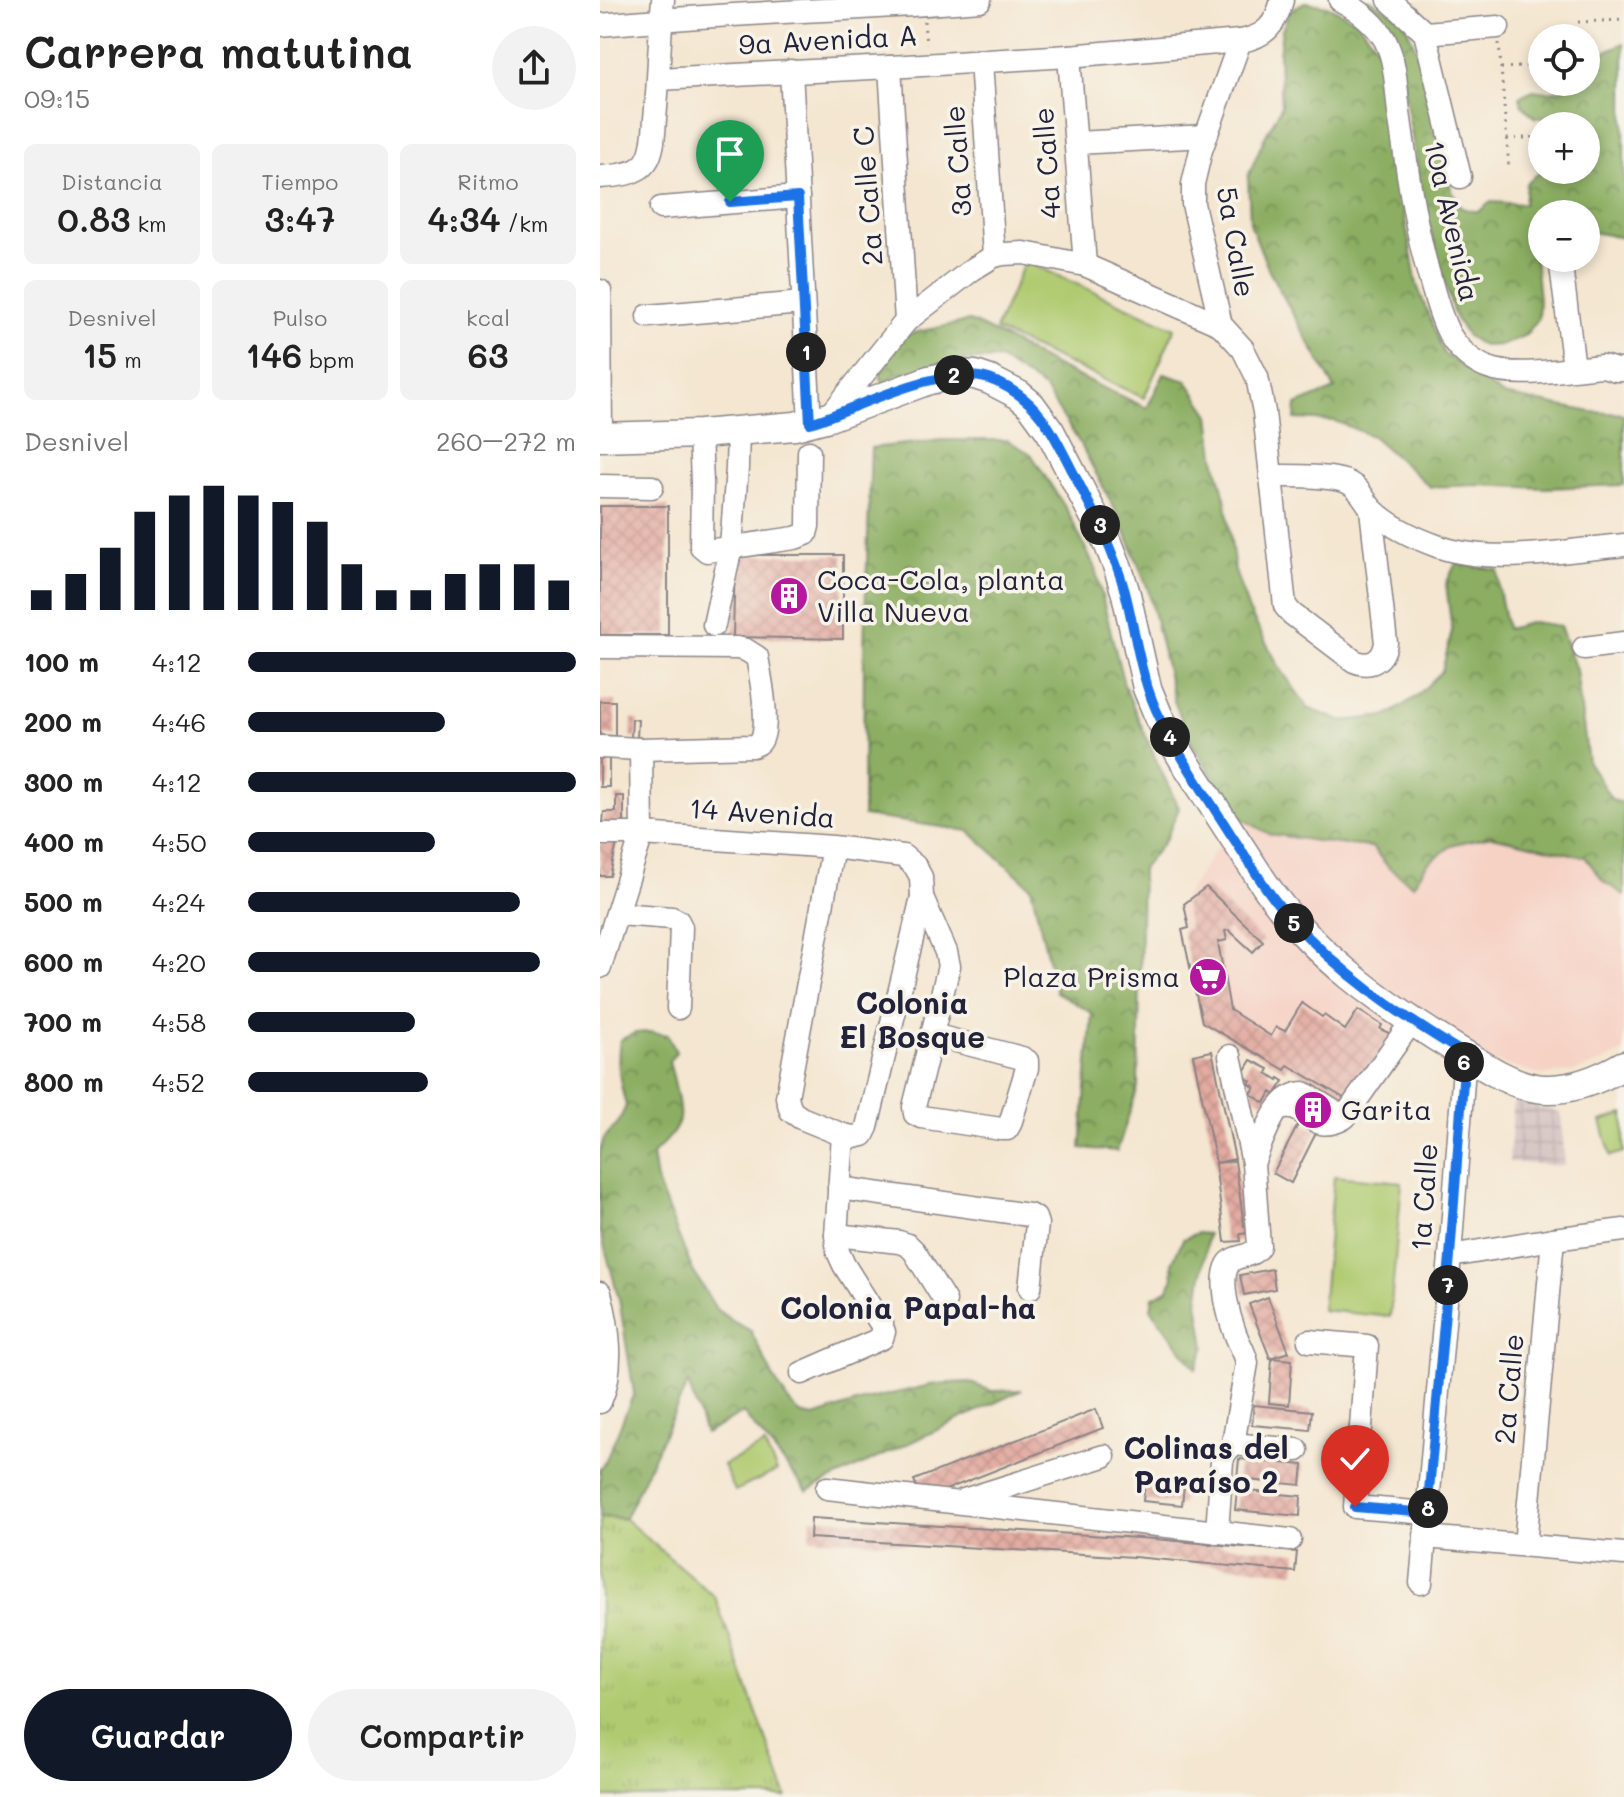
<!DOCTYPE html>
<html lang="es">
<head>
<meta charset="utf-8">
<style>
	:root { --surface:#fff; --page:#f2f2f2; --text:#222; --muted:#767676; --accent:#111827 }
	body { margin:0; font-family:Mali,sans-serif; background:var(--page); color:var(--text); height:100vh; display:flex; flex-direction:column; font-size:30px; white-space:nowrap }
	* { box-sizing:border-box; margin:0 }
	p { font-size:26px; color:var(--muted) }
	.icon { flex:none; width:44px; height:44px; fill:none; stroke:currentColor; stroke-width:2; stroke-linecap:round; stroke-linejoin:round }
	.map { position:relative; flex:1; overflow:hidden }
	.panel { display:flex; flex-direction:column; background:var(--surface); width:600px }
	.panel>* { flex:none }
	.buttons { position:absolute; left:928px; top:24px; display:grid; gap:16px }
	.buttons a { display:grid; place-items:center; width:72px; height:72px; border-radius:50%; background:var(--surface); box-shadow:0 4px 12px #0003; font-size:40px }
	.pin { position:absolute; display:grid; place-items:center; width:68px; height:68px; color:#fff; margin:-82px -34px; border-radius:50% 50% 50% 0; rotate:-45deg; box-shadow:0 0 8px #0007 }
	.pin .icon { rotate:45deg }
	.km { position:absolute; width:40px; height:40px; margin:-20px; border-radius:50%; background:#222; color:#fff; font-size:22px; line-height:40px; text-align:center }
	.round { display:grid; place-items:center; flex:none; width:84px; height:84px; border-radius:42px; background:var(--page) }
	.headline { display:flex; align-items:center; justify-content:space-between; height:136px; padding:0 24px }
	h1 { font-size:44px; font-weight:600; line-height:60px }
	.stats { display:grid; grid-template-columns:repeat(3,1fr); gap:12px; height:136px; padding:8px 24px }
	.stats div { display:grid; align-content:center; border-radius:12px; background:var(--page); text-align:center }
	.stats b { font-size:34px; font-weight:600 }
	.stats small { font-size:22px; font-weight:400 }
	.stats p { font-size:22px }
	.chart { height:224px; padding:16px 24px }
	.chart p { display:flex; justify-content:space-between }
	.chart svg { width:100%; height:144px; margin-top:8px; stroke:var(--accent); stroke-width:6 }
	.primary-button { display:flex; gap:16px; margin-top:auto; padding:16px 24px }
	.primary-button a { flex:1; height:92px; border-radius:48px; background:var(--accent); color:#fff; font-size:32px; font-weight:600; line-height:92px; text-align:center }
	.primary-button a+a { background:var(--page); color:var(--text) }
	ul { padding:0 24px; list-style:none; font-size:26px }
	li { display:grid; grid-template-columns:128px 96px 1fr; align-items:center; height:60px }
	li i { height:20px; border-radius:10px; background:var(--accent) }
	main { display:flex; flex:1; min-height:0 }
	.map>svg:first-child { display:block }
</style>
</head>
<body>
<main>
<section class="panel">
<div class="headline"><div><h1>Carrera matutina</h1><p>09:15</p></div><a class="round"><svg class="icon" aria-label="share" viewBox="0 0 24 24"><path d="M12 15V3M7 8l5-5 5 5M5 13v7h14v-7"/></svg></a></div>
<div class="stats">
<div><p>Distancia</p><b>0.83<small> km</small></b></div>
<div><p>Tiempo</p><b>3:47</b></div>
<div><p>Ritmo</p><b>4:34<small> /km</small></b></div>
</div>
<div class="stats">
<div><p>Desnivel</p><b>15<small> m</small></b></div>
<div><p>Pulso</p><b>146<small> bpm</small></b></div>
<div><p>kcal</p><b>63</b></div>
</div>
<div class="chart"><p><span>Desnivel</span>260–272 m</p>
<svg viewBox="0 0 160 44" preserveAspectRatio="none"><path d="M5 44V38M15 44V33M25 44V25M35 44V14M45 44V9M55 44V6M65 44V9M75 44V11M85 44V17M95 44V30M105 44V38M115 44V38M125 44V33M135 44V30M145 44V30M155 44V35"/></svg>
</div>
<ul>
<li><b>100 m</b>4:12<i style="width:100%"></i></li>
<li><b>200 m</b>4:46<i style="width:60%"></i></li>
<li><b>300 m</b>4:12<i style="width:100%"></i></li>
<li><b>400 m</b>4:50<i style="width:57%"></i></li>
<li><b>500 m</b>4:24<i style="width:83%"></i></li>
<li><b>600 m</b>4:20<i style="width:89%"></i></li>
<li><b>700 m</b>4:58<i style="width:51%"></i></li>
<li><b>800 m</b>4:52<i style="width:55%"></i></li>
</ul>
<div class="primary-button"><a>Guardar</a><a>Compartir</a></div>
</section>
<div class="map">
<svg width="1024" height="1797" viewBox="0 0 1024 1797">
	<defs>
		<pattern id="industrial-grid" width="8" height="8" patternUnits="userSpaceOnUse" patternTransform="scale(2)"><rect width="8" height="8" fill="#d1bfbf"/><path d="M0 4h8M4 0v8" fill="none" stroke="#b3a4a5"/></pattern>
		<pattern id="grass-tufts" width="24" height="20" patternUnits="userSpaceOnUse" patternTransform="scale(2)"><rect width="24" height="20" fill="#afca70"/><path d="M3 7l-1-3M5 7V3M7 7l1-3M15 17l-1-3M17 17v-4M19 17l1-3" fill="none" stroke="#96ad62"/></pattern>
		<pattern id="forest-crowns" width="20" height="18" patternUnits="userSpaceOnUse" patternTransform="scale(2)"><rect width="20" height="18" fill="#8bae62"/><path d="M2 6a3 3 0 1 1 6 0M12 15a3 3 0 1 1 6 0" fill="none" stroke="#718d52"/></pattern>
		<pattern id="building-cross-hatch" width="8" height="8" patternUnits="userSpaceOnUse" patternTransform="scale(2)"><rect width="8" height="8" fill="#e3aba1"/><path d="M0 0l8 8M0 8l8-8" fill="none" stroke="#c2938c"/></pattern>
	</defs>
	<rect width="100%" height="100%" fill="#f7f3e8"/>
	<filter id="ink" filterUnits="userSpaceOnUse"><feTurbulence type="fractalNoise" baseFrequency=".0125" numOctaves="2"/><feDisplacementMap in="SourceGraphic" scale="16" xChannelSelector="R" yChannelSelector="G"/><feConvolveMatrix kernelMatrix="1 2 1 2 8 2 1 2 1" color-interpolation-filters="sRGB"/></filter>
	<filter id="wash" filterUnits="userSpaceOnUse"><feTurbulence type="fractalNoise" baseFrequency=".006" numOctaves="4" result="noise"/><feDisplacementMap in="SourceGraphic" scale="32" xChannelSelector="R" yChannelSelector="G"/><feGaussianBlur stdDeviation="1.8" result="paint"/><feColorMatrix in="noise" values="0 0 0 0 0 0 0 0 0 0 0 0 0 0 0 0 0 1.4 0 .05"/><feComposite in="paint" operator="in"/></filter>
	<g filter="url(#wash)">
		<rect width="100%" height="100%" fill="#f4e6d0"/>
		<path fill="#f6d2c5" d="M 638,816 L 669,834 L 737,844 L 772,847 L 789,868 L 827,865 L 854,844 L 892,836 L 985,857 L 1003,881 L 1024,895 L 1024,1051 L 1003,1062 L 974,1072 L 940,1075 L 817,1039 L 775,1091 L 749,1101 L 688,1066 L 685,1070 L 602,1022 L 578,906 Z"/>
		<path fill="url(#industrial-grid)" d="M 914,1098 L 928,1105 L 961,1113 L 965,1166 L 909,1162 Z"/>
		<path fill="url(#grass-tufts)" stroke="#687656" stroke-width="2" d="M 0,1517 L 25,1519 L 115,1597 L 187,1797 L 0,1797 Z"/>
		<g fill="url(#forest-crowns)" stroke="#56684e" stroke-width="2">
			<path d="M 770,0 L 803,19 L 818,53 L 842,136 L 851,189 L 861,208 L 878,212 L 891,202 L 924,204 L 926,183 L 943,170 L 986,170 L 986,126 L 970,126 L 968,117 L 935,118 L 922,105 L 920,96 L 933,90 L 948,92 L 961,90 L 972,82 L 986,82 L 987,67 L 1008,50 L 1024,43 L 1024,238 L 986,231 L 986,214 L 942,214 L 942,234 L 938,236 L 934,248 L 939,300 L 938,319 L 926,335 L 903,345 L 883,346 L 866,335 L 854,315 L 824,208 L 801,72 L 756,1 Z"/>
			<path d="M 705,2 L 727,6 L 756,20 L 777,46 L 786,80 L 789,131 L 817,285 L 844,354 L 903,395 L 992,412 L 1024,414 L 1024,485 L 944,488 L 878,485 L 830,487 L 772,436 L 735,421 L 695,419 L 696,405 L 735,389 L 669,271 L 650,223 L 648,176 L 664,139 L 681,107 L 679,54 L 682,30 L 690,10 Z"/>
			<path d="M 369,321 C 399,333 426,351 454,365 C 484,380 516,393 547,408 L 564,374 L 587,381 L 610,415 L 616,463 L 626,502 L 635,571 L 649,611 L 680,668 L 708,708 L 741,721 L 787,716 L 817,696 L 842,671 L 852,631 L 846,584 L 856,563 L 898,570 L 899,590 L 907,629 L 933,622 L 960,626 L 976,670 L 988,762 L 1012,800 L 1024,803 L 1024,895 L 1003,881 L 985,857 L 892,836 L 854,844 L 827,864 L 813,885 L 789,868 L 772,847 L 737,844 L 669,834 L 638,816 L 592,744 L 574,701 L 548,589 L 520,519 L 481,445 L 444,388 L 399,359 L 347,361 L 297,375 L 283,383 C 278,374 280,369 286,360 C 290,354 294,343 300,338 C 309,331 355,325 369,321 Z"/>
			<path d="M 342,440 L 407,440 L 431,454 L 468,512 L 495,568 L 524,685 L 556,760 L 579,808 L 566,839 L 542,869 L 538,1087 L 517,1151 L 481,1148 L 492,1013 L 456,992 L 431,887 L 369,831 L 263,816 L 264,647 L 271,448 Z"/>
			<path d="M 49,1032 L 68,1035 L 76,1052 L 69,1062 C 73,1075 81,1107 79,1119 C 76,1134 62,1145 52,1155 L 56,1180 L 92,1269 L 116,1309 L 131,1320 L 151,1331 L 173,1377 L 188,1401 L 200,1414 L 214,1417 L 265,1400 L 335,1384 L 368,1382 L 392,1391 L 422,1390 L 207,1491 L 143,1413 L 105,1434 L 88,1383 L 25,1518 L 0,1517 L 0,1470 L 4,1465 L 34,1393 L 19,1299 L 0,1230 L 0,1152 L 4,1138 L 18,1123 L 26,1106 C 20,1083 16,1064 20,1040 L 35,1033 Z"/>
			<path d="M 597,1233 L 608,1234 L 598,1302 L 605,1347 L 596,1369 L 551,1309 L 553,1297 L 567,1290 L 573,1280 L 572,1263 L 583,1239 Z"/>
		</g>
		<g fill="#afca70" stroke="#687656" stroke-width="2">
			<path d="M 425,261 L 575,328 L 544,398 L 395,330 Z"/>
			<path d="M 1024,1114 L 1024,1152 L 1011,1156 L 1001,1121 Z"/>
			<path d="M 734,1176 L 802,1182 L 790,1317 L 722,1310 Z"/>
			<path d="M 164,1445 L 177,1471 L 135,1491 L 123,1465 Z"/>
		</g>
		<g id="blocks">
			<g fill="url(#building-cross-hatch)">
				<rect x="0" y="506" width="68" height="129"/>
				<path d="M 135,555 L 243,555 L 243,639 L 133,637 Z"/>
				<path d="M 0,701 L 15,701 L 15,736 L 0,735 Z"/>
				<path d="M 32,719 L 38,720 L 37,738 L 31,738 Z"/>
				<rect x="0" y="754" width="9" height="33"/>
				<path d="M 16,796 L 24,796 L 24,824 L 3,824 L 4,812 L 16,812 Z"/>
				<path d="M 17,843 L 10,876 L 0,876 L 0,844 Z"/>
				<path d="M 606,887 L 663,941 L 653,952 L 629,930 L 625,931 L 627,940 L 618,942 L 630,1010 L 671,1036 L 676,1027 L 685,1031 L 702,1003 L 722,1017 L 724,1015 L 745,1030 L 758,1010 L 782,1025 L 780,1029 L 791,1034 L 749,1101 L 688,1065 L 685,1070 L 602,1022 L 582,930 L 589,928 L 584,904 Z"/>
				<path d="M 612,1051 L 635,1159 L 616,1163 L 593,1055 Z"/>
				<path d="M 651,1060 L 669,1069 L 667,1073 L 678,1080 L 679,1078 L 684,1081 L 675,1095 L 671,1092 L 665,1103 L 651,1094 L 655,1087 L 649,1084 L 651,1081 L 642,1075 Z"/>
				<path d="M 700,1121 L 717,1131 L 691,1183 L 673,1173 Z"/>
				<path d="M 635,1161 L 644,1226 L 648,1225 L 649,1233 L 640,1234 L 641,1241 L 625,1242 L 615,1163 Z"/>
				<path d="M 672,1269 L 675,1289 L 644,1295 L 640,1275 Z"/>
				<path d="M 668,1297 L 689,1352 L 670,1358 L 649,1304 Z"/>
				<path d="M 672,1358 L 692,1360 L 689,1405 L 669,1403 Z"/>
				<path d="M 654,1405 L 712,1411 L 710,1430 L 652,1425 Z"/>
				<path d="M 496,1409 L 503,1428 L 322,1499 L 314,1480 Z"/>
				<path d="M 639,1459 L 703,1465 L 701,1485 L 637,1479 Z"/>
				<path d="M 545,1481 L 584,1485 L 582,1505 L 543,1501 Z"/>
				<path d="M 637,1490 L 701,1496 L 700,1516 L 635,1510 Z"/>
				<path d="M 211,1518 L 555,1539 L 697,1552 L 695,1572 L 534,1557 L 210,1538 Z"/>
			</g>
		</g>
	</g>
	<g filter="url(#ink)">
		<use href="#blocks" fill-opacity="0" stroke="#8b8486" stroke-width="2"/>
		<g fill="none" stroke-linecap="round" stroke-linejoin="round">
			<defs>
				<g id="minor">
					<path d="M 740,0 C 757,9 775,22 785,40 C 796,61 796,89 799,112 C 807,170 815,229 832,286 C 837,303 842,322 851,337 C 859,350 874,363 888,368 C 917,379 971,368 1003,366 L 1016,370 L 1024,370"/>
					<path d="M 789,0 L 825,33 L 860,177"/>
					<path d="M 0,25 C 126,12 253,11 380,0"/>
					<path d="M 825,33 L 898,27"/>
					<path d="M 640,41 L 601,150 L 593,184 L 593,204 L 621,325 L 643,349 L 657,377 L 664,412 L 685,606 L 692,614 L 754,661 C 770,668 783,661 786,643 L 771,509"/>
					<path d="M 469,56 L 485,265"/>
					<path d="M 381,61 L 394,256"/>
					<path d="M 290,67 L 306,321"/>
					<path d="M 191,71 L 210,423"/>
					<path d="M 59,79 L 290,67 L 469,56 L 640,41 C 665,37 676,25 682,0"/>
					<path d="M 476,143 L 606,136"/>
					<path d="M 0,177 C 14,176 37,175 46,162 C 54,151 54,132 55,119 C 59,79 59,40 63,0"/>
					<path d="M 61,208 L 198,197"/>
					<path d="M 960,258 L 974,368"/>
					<path d="M 0,291 L 1,437"/>
					<path d="M 48,316 L 203,303"/>
					<path d="M 229,417 L 306,321 L 373,269 L 394,256 L 403,254 L 424,253 L 485,265 L 621,325"/>
					<path d="M 100,434 L 102,483 L 101,546 L 107,551 L 195,538 L 206,534 L 208,526 L 209,452"/>
					<path d="M 671,476 C 690,476 733,475 749,483 C 762,490 764,501 773,510 C 790,527 815,538 837,546 C 891,566 967,550 1024,545"/>
					<path d="M 0,486 L 52,487"/>
					<path d="M 114,625 L 131,547 L 137,468 L 138,430"/>
					<path d="M 0,647 L 137,648 L 146,650 L 157,657 C 160,673 172,732 159,743 C 158,744 155,745 153,746 L 41,749 L 0,747"/>
					<path d="M 984,648 L 1024,643"/>
					<path d="M 0,834 L 42,834 L 233,847 L 303,856 L 315,866 L 321,877 L 322,897 L 267,1127 L 263,1135 L 254,1137 L 243,1135 L 201,1118 L 191,1111 L 187,1097 L 233,847"/>
					<path d="M 322,897 L 346,952 L 349,966 L 314,1107 L 315,1114 L 321,1117 L 401,1129 L 407,1129 L 410,1124 L 427,1068 L 427,1061 L 422,1058 L 333,1035"/>
					<path d="M 18,914 L 72,918 L 78,921 L 81,927 L 78,1008"/>
					<path d="M 0,967 L 42,834 L 41,749"/>
					<path d="M 680,1109 C 708,1101 710,1137 744,1118 L 812,1021"/>
					<path d="M 653,1163 C 663,1140 676,1093 704,1093 L 738,1114 L 746,1116"/>
					<path d="M 239,1188 L 429,1215 L 435,1218 L 437,1224 L 430,1288"/>
					<path d="M 236,1235 L 299,1242 L 308,1245 L 314,1251 L 345,1301"/>
					<path d="M 850,1256 L 953,1239 L 1024,1230"/>
					<path d="M 0,1293 C 9,1328 15,1367 0,1402"/>
					<path d="M 709,1341 L 767,1346 L 755,1507 L 827,1513"/>
					<path d="M 202,1373 L 282,1338 L 284,1332 L 281,1324 L 244,1265 L 238,1252 L 236,1235 L 243,1135"/>
					<path d="M 633,1444 L 697,1450"/>
					<path d="M 227,1488 L 690,1540"/>
					<path d="M 364,1500 L 504,1456"/>
					<path d="M 617,1532 L 622,1461 L 625,1453 L 633,1444 L 647,1363 C 645,1352 639,1344 635,1333 C 629,1317 619,1281 628,1265 C 634,1253 651,1260 659,1246 L 653,1163 L 630,1056"/>
					<path d="M 825,1537 L 1024,1554"/>
					<path d="M 925,1545 L 953,1239"/>
					<path d="M 821,1583 L 850,1256 L 865,1054"/>
				</g>
				<path id="major" d="M 0,437 L 100,434 L 195,426 L 229,417 L 329,380 L 359,374 L 375,375 L 390,380 L 419,395 L 431,405 L 450,431 L 508,543 L 518,568 L 526,594 L 547,688 L 559,717 L 583,759 L 661,879 C 709,953 785,1006 859,1051 C 883,1065 909,1084 936,1088 C 967,1093 998,1080 1024,1065"/>
			</defs>
			<use href="#minor" stroke="#8b8486" stroke-width="25"/>
			<use href="#major" stroke="#8b8486" stroke-width="31"/>
			<g stroke="#8b8486" stroke-width="3" stroke-dasharray="2 6" stroke-linecap="butt">
				<path d="M 324,21 L 326,45"/>
				<path d="M 978,22 L 1024,20"/>
				<path d="M 899,43 L 909,168"/>
				<path d="M 901,68 L 942,66"/>
				<path d="M 907,139 L 942,137"/>
			</g>
			<use href="#minor" stroke="#fff" stroke-width="22"/>
			<use href="#major" stroke="#fff" stroke-width="28"/>
		</g>
	</g>
	<g fill="none" stroke-linecap="round" stroke-linejoin="round" filter="url(#ink)">
		<defs>
			<path id="route" d="M 130,202 L 198,197 L 210,423 C 259,408 339,363 389,379 C 404,384 418,393 430,404 C 450,423 462,451 475,476 C 494,513 514,551 525,592 C 536,634 540,680 561,720 C 581,759 606,795 630,833 C 649,861 666,892 689,917 C 739,973 801,1016 865,1054 L 850,1256 L 827,1513 L 755,1507"/>
		</defs>
		<use href="#route" stroke="#fff" stroke-width="16"/>
		<use href="#route" stroke="#1a73e8" stroke-width="10"/>
	</g>
	<defs>
		<symbol id="building-disc" viewBox="-11 -11 22 22"><circle r="9.5" fill="#b5179e" stroke="#f7f3e8"/><path d="M-4-6H4V6H1V3H-1V6H-4ZM-2.5-4.3h1.7v1.8h-1.7ZM.8-4.3h1.7v1.8H.8ZM-2.5-1h1.7V.8h-1.7ZM.8-1h1.7V.8H.8Z" fill="#fff"/></symbol>
		<symbol id="supermarket-disc" viewBox="-11 -11 22 22"><circle r="9.5" fill="#b5179e" stroke="#f7f3e8"/><path d="M-6-5.5h2.5l.6 2H6L4.5 2H-2.5L-4.4-4H-6ZM-1.5 3.2a1.3 1.3 0 1 0 .1 0ZM3 3.2a1.3 1.3 0 1 0 .1 0Z" fill="#fff"/></symbol>
	</defs>
	<g fill-rule="evenodd">
		<use href="#building-disc" x="167" y="574" width="44" height="44"/>
		<use href="#supermarket-disc" x="586" y="955" width="44" height="44"/>
		<use href="#building-disc" x="691" y="1088" width="44" height="44"/>
	</g>
	<g text-anchor="middle" stroke-width="7" stroke-linejoin="round" paint-order="stroke">
		<g font-size="28" fill="#22223b" stroke="#f7f3e8">
			<text transform="translate(228 40) rotate(-3)" y="10">9a Avenida A</text>
			<text transform="translate(358 161) rotate(-94)" y="10">3a Calle</text>
			<text transform="translate(447 163) rotate(-94)" y="10">4a Calle</text>
			<text transform="translate(268 196) rotate(-94)" y="10">2a Calle C</text>
			<text transform="translate(852 221) rotate(77)" y="10">10a Avenida</text>
			<text transform="translate(636 242) rotate(80)" y="10">5a Calle</text>
			<text transform="translate(162 813) rotate(4)" y="10">14 Avenida</text>
			<text transform="translate(824 1197) rotate(-86)" y="10">1a Calle</text>
			<text transform="translate(909 1389) rotate(-85)" y="10">2a Calle</text>
		</g>
		<g font-size="28" fill="#22223b" stroke="#f7f3e8" text-anchor="start">
			<text x="217" y="590">Coca-Cola, planta<tspan x="217" dy="32">Villa Nueva</tspan></text>
			<text x="580" y="987" text-anchor="end">Plaza Prisma</text>
			<text x="741" y="1120">Garita</text>
		</g>
		<g font-size="30" font-weight="bold" fill="#22223b" stroke="#f7f3e8">
			<text x="312" y="1014">Colonia<tspan x="312" dy="34">El Bosque</tspan></text>
			<text x="308" y="1319">Colonia Papal-ha</text>
			<text x="606" y="1459">Colinas del<tspan x="606" dy="34">Paraíso 2</tspan></text>
		</g>
	</g>
</svg>
<div class="buttons">
<a><svg class="icon" aria-label="locate" viewBox="0 0 24 24"><circle cx="12" cy="12" r="6"/><path d="M12 2v4M12 18v4M2 12h4M18 12h4"/></svg></a>
<a>+</a>
<a>−</a>
</div>
<div class="pin" style="left:130px;top:202px;background:#1e9e55"><svg class="icon" aria-label="arrive" viewBox="0 0 24 24"><path d="M6 21V4h12l-3 4 3 4H6"/></svg></div>
<div class="pin" style="left:755px;top:1507px;background:#d93025"><svg class="icon" aria-label="check" viewBox="0 0 24 24"><path d="M5 12l5 5 9-10"/></svg></div>
<b class="km" style="left:206px;top:352px">1</b>
<b class="km" style="left:354px;top:375px">2</b>
<b class="km" style="left:500px;top:525px">3</b>
<b class="km" style="left:570px;top:737px">4</b>
<b class="km" style="left:694px;top:923px">5</b>
<b class="km" style="left:864px;top:1062px">6</b>
<b class="km" style="left:848px;top:1285px">7</b>
<b class="km" style="left:828px;top:1508px">8</b>
</div>
</main>
</body>
</html>
